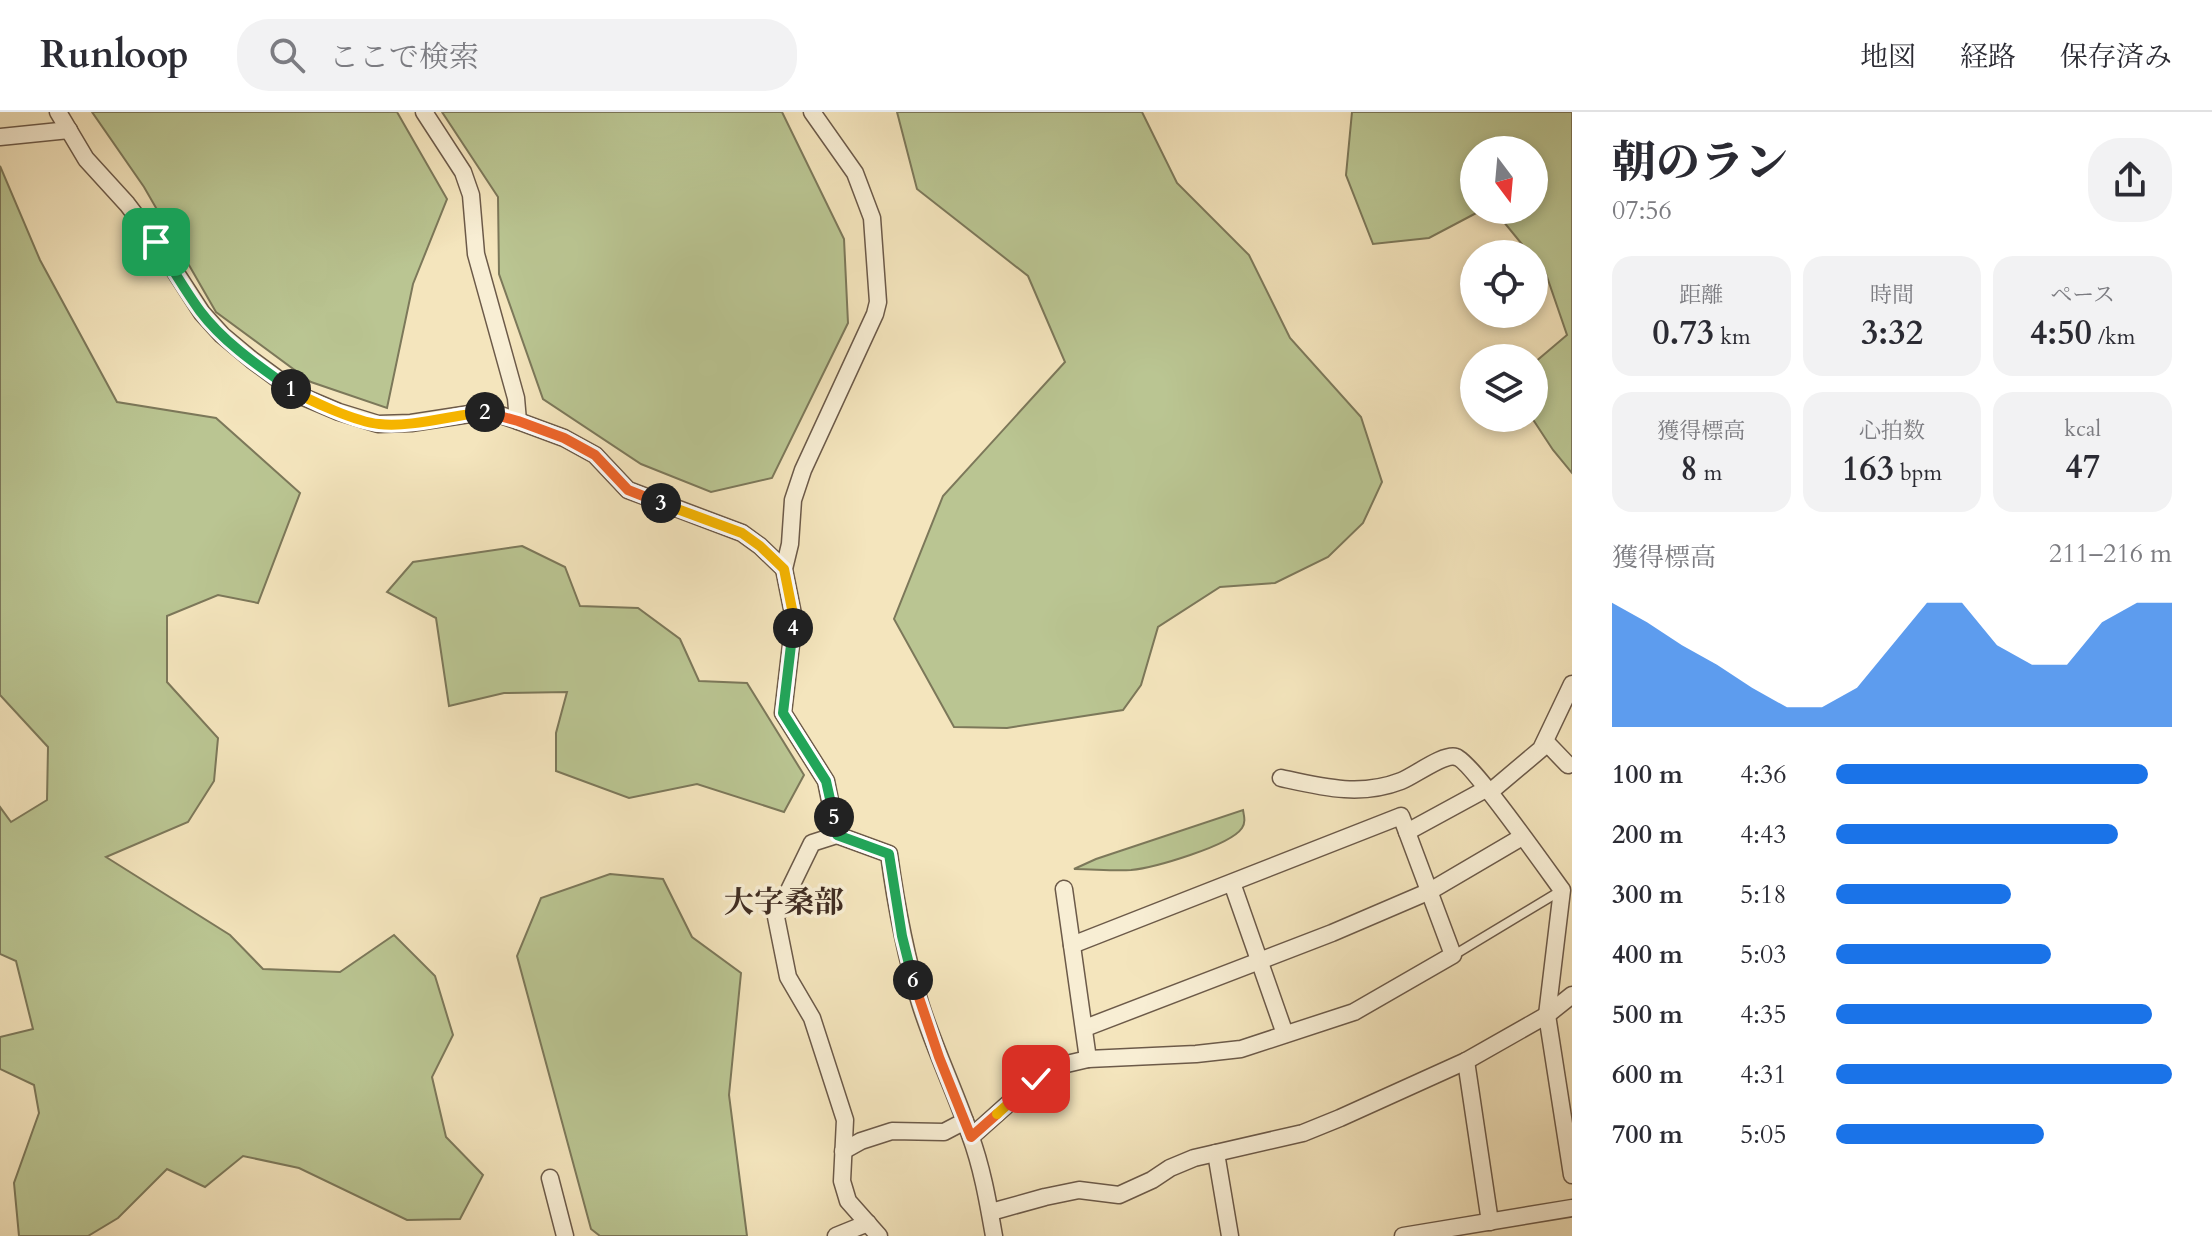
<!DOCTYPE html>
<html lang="ja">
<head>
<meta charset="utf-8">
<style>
	:root { --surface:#fff; --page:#f2f2f3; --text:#2b2b33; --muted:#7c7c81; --line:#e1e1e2; --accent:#1a73e8 }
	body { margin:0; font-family:Cardo,"Noto Serif JP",serif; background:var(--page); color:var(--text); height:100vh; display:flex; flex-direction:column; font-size:30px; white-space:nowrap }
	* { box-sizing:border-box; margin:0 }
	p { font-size:26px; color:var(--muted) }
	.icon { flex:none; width:44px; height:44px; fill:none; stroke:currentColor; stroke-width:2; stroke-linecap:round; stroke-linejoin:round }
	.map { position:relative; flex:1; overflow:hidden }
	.drawer { display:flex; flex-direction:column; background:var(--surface); width:640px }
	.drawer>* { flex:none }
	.needle { width:52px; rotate:164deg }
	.controls { position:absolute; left:1460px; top:24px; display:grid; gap:16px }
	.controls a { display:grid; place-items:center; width:88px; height:88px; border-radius:50%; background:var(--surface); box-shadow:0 4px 12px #0003; font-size:40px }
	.pin { position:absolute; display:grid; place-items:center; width:68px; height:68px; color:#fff; margin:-34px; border-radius:16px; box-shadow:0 4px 12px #0006 }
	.km { position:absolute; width:40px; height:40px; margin:-20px; border-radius:50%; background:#222; color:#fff; font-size:22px; line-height:40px; text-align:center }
	.round { display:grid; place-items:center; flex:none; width:84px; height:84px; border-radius:32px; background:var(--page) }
	.summary { display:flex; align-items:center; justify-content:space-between; height:136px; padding:0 40px }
	h1 { font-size:44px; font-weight:800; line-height:60px }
	.stats { display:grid; grid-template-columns:repeat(3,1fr); gap:12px; height:136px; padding:8px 40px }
	.stats div { display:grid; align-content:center; border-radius:20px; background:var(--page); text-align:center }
	.stats b { font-size:34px; font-weight:800 }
	.stats small { font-size:22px; font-weight:400 }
	.stats p { font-size:22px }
	.chart { height:224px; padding:16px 40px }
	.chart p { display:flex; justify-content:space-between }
	.chart svg { width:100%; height:144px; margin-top:8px; fill:var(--accent); opacity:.7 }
	ul { padding:0 40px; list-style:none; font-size:26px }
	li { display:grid; grid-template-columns:128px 96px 1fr; align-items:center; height:60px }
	li i { height:20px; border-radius:10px; background:var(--accent) }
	header { display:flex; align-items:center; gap:48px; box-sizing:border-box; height:112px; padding:0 40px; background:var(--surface); border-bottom:2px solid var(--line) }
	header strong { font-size:38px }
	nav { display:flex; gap:44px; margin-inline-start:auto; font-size:28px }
	.search { width:560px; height:72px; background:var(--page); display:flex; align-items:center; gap:20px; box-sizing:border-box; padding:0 28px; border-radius:32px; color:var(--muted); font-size:30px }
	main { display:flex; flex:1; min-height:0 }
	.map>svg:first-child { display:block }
</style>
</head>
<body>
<header>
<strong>Runloop</strong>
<div class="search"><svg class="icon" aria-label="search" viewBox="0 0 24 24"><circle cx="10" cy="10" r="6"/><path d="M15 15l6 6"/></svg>ここで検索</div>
<nav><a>地図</a><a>経路</a><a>保存済み</a></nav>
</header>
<main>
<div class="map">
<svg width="1572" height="1124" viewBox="0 0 1572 1124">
	<rect width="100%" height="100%" fill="#f4e5bd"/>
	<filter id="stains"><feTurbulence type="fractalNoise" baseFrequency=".0025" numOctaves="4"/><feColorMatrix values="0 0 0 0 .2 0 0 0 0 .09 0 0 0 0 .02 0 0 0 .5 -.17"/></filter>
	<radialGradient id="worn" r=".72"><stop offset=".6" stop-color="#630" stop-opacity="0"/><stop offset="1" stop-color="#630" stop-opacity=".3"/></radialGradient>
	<g fill="#bac592" stroke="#7c785a" stroke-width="2">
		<path d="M 92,0 L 397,0 L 447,87 L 413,172 L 387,296 L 311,270 L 216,200 L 144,75 Z"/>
		<path d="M 442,0 L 782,0 L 844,127 L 848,211 L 772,366 L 711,380 L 641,352 L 543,287 L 499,162 L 498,85 Z"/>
		<path d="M 897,0 L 1142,0 L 1177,71 L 1249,143 L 1290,226 L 1361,305 L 1382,370 L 1363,411 L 1328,445 L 1275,471 L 1220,475 L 1158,515 L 1141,573 L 1123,598 L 1007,616 L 954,615 L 894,507 L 943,384 L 1065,250 L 1028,164 L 917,77 Z"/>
		<path d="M 1352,0 L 1572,0 L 1572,361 L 1553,338 L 1532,306 L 1534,306 L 1534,251 L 1567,223 L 1546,162 L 1534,147 L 1534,142 L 1530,142 L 1494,98 L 1534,98 L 1534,38 L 1474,38 L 1474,98 L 1482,98 L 1429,126 L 1373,132 L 1346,63 Z"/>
		<path d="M 0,54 L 40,148 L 117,290 L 216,306 L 300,381 L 258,491 L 218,483 L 167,504 L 167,570 L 218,626 L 214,669 L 188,710 L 106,745 L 230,823 L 263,857 L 340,860 L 394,823 L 435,864 L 453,923 L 432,965 L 446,1025 L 483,1063 L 460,1107 L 407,1108 L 299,1056 L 243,1044 L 205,1075 L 167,1057 L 118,1106 L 88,1124 L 19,1124 L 14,1071 L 39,1001 L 34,973 L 0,957 L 0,925 L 33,917 L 16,849 L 0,842 L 0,695 L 11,710 L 47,688 L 48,635 L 0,583 Z"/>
		<path d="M 522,434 L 565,455 L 580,494 L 638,496 L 680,527 L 699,569 L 747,571 L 804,663 L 784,700 L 697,672 L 629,686 L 556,659 L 556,621 L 567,580 L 504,581 L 449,594 L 436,506 L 387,480 L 413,450 Z"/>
		<path d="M 1243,698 C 1244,704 1246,710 1242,716 C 1230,734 1153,756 1131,758 C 1112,759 1093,757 1074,757 L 1096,747 Z"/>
		<path d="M 610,762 L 663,767 L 692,825 L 741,861 L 729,983 L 747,1124 L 600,1124 L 591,1117 L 517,844 L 541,786 Z"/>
	</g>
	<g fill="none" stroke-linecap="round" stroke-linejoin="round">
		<defs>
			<path id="service" d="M 1454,843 L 1562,778"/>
			<g id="minor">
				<path d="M 58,0 L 86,47 L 127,92 L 156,130 L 202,201 L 222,223 L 252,248 L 301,284 L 339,300 L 378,312 L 411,311 L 489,299 L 518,309 L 564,326 L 595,343 L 628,378 L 742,421 L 760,434 L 784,457"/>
				<path d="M 424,0 L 463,60 L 471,83 L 476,142 L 516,286 L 518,309"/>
				<path d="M 812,0 L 855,61 L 872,106 L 878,190 L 875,202 L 803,358 L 793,388 L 790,432 L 784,457 L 794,507 L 783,601 L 826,669 L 837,723"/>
				<path d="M 0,25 L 69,18"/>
				<path d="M 1546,630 L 1568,653"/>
				<path d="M 1281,666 C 1322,675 1360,685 1401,669 C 1414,664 1444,641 1456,645 C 1470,648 1548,759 1562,778 L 1547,903 L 1572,1063"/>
				<path d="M 1490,680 L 1541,637 L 1572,572"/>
				<path d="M 1407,720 L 1486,677"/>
				<path d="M 1232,771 L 1285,922"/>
				<path d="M 1064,777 L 1088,947"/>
				<path d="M 1085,916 L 1332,821 L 1430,779 L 1522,725"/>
				<path d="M 1466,949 L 1490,1110"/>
				<path d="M 971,1025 L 1036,967 L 1058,954 L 1088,947 L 1196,942 L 1241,937 L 1354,900 L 1453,843 L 1401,704 L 1072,833"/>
				<path d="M 843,1039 L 861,1029 L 892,1019 L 944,1020 L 965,1009"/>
				<path d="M 1216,1041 L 1230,1124"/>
				<path d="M 550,1066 L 565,1124"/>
				<path d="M 991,1100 L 1045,1085 L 1079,1078 L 1119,1083 L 1152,1068 L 1170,1056 L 1194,1046 L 1303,1021 L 1340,1006 L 1466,949 L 1547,903 L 1572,883"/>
				<path d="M 836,1124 L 868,1111"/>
				<path d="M 879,1124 L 848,1089 L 842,1069 L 845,1008 L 812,906 L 788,865 L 776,805 L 812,731 L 837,723 L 889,742 C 896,793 905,842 920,891 C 934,936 955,979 970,1023 C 982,1055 988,1090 994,1124"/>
				<path d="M 1403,1124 L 1572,1096"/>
			</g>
		</defs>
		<use href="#service" stroke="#6c5a49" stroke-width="11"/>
		<use href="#minor" stroke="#6c5a49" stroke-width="19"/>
		<use href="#service" stroke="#f8eed4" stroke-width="8"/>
		<use href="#minor" stroke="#f8eed4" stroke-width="16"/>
	</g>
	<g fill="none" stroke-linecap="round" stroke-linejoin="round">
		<defs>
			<path id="split-1" d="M 156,130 C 170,153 184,177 200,199 C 224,231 260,255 291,277"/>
			<path id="split-2" d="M 291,277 C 309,289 357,310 379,312 C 409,316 454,303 485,300"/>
			<path id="split-3" d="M 485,300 L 518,309 L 564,326 L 595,343 L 628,378 L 661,391"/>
			<path id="split-4" d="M 661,391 L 742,421 L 760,434 L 784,457 L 794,507 L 793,516"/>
			<path id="split-5" d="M 793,516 L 783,601 L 826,669 L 834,705"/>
			<path id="split-6" d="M 834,705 L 837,723 L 889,742 L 902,824 L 913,868"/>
			<path id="split-7" d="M 913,868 L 939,945 L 971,1025 L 997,1002"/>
			<path id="split-8" d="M 997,1002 L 1036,967"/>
		</defs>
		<use href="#split-1" stroke="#fff" stroke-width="16"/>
		<use href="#split-2" stroke="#fff" stroke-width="16"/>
		<use href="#split-3" stroke="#fff" stroke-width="16"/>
		<use href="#split-4" stroke="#fff" stroke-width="16"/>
		<use href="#split-5" stroke="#fff" stroke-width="16"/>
		<use href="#split-6" stroke="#fff" stroke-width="16"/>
		<use href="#split-7" stroke="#fff" stroke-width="16"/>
		<use href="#split-8" stroke="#fff" stroke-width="16"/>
		<use href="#split-1" stroke="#22a559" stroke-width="10"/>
		<use href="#split-2" stroke="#f5b400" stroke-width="10"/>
		<use href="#split-3" stroke="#f0652b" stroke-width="10"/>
		<use href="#split-4" stroke="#f5b400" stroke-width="10"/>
		<use href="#split-5" stroke="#22a559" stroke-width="10"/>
		<use href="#split-6" stroke="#22a559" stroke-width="10"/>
		<use href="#split-7" stroke="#f0652b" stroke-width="10"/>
		<use href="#split-8" stroke="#f5b400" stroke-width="10"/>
	</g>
	<g text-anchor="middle" stroke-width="7" stroke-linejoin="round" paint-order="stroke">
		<g font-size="30" font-weight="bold" fill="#3f2c22" stroke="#f8eed4">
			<text x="784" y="800">大字桑部</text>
		</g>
	</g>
	<rect width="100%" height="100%" filter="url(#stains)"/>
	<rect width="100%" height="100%" fill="url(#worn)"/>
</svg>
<div class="controls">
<a><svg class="needle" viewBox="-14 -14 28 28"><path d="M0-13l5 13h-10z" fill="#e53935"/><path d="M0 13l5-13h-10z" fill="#7c7c81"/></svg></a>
<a><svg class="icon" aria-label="locate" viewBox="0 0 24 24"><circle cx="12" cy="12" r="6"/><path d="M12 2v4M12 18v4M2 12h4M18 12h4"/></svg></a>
<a><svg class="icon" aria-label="layers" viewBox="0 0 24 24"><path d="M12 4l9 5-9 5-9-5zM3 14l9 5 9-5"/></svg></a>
</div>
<div class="pin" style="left:156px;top:130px;background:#1e9e55"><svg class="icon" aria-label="arrive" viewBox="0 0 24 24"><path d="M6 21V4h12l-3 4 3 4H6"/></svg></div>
<div class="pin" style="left:1036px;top:967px;background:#d93025"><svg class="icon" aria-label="check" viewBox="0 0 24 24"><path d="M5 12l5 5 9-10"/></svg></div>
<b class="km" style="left:291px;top:277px">1</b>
<b class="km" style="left:485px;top:300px">2</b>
<b class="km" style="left:661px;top:391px">3</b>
<b class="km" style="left:793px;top:516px">4</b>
<b class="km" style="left:834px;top:705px">5</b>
<b class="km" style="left:913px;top:868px">6</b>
</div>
<section class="drawer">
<div class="summary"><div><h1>朝のラン</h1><p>07:56</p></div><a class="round"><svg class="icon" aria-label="share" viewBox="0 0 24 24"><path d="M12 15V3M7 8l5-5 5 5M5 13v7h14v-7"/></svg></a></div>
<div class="stats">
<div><p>距離</p><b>0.73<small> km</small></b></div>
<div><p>時間</p><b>3:32</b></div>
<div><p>ペース</p><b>4:50<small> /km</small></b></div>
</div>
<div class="stats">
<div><p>獲得標高</p><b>8<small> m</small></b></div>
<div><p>心拍数</p><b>163<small> bpm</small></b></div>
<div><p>kcal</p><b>47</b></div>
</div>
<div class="chart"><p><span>獲得標高</span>211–216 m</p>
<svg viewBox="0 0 160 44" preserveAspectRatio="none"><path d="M0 44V6L10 12L20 19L30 25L40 32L50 38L60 38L70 32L80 19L90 6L100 6L110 19L120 25L130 25L140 12L150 6L160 6V44z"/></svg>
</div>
<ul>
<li><b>100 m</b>4:36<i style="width:93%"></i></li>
<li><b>200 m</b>4:43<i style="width:84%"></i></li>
<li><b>300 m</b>5:18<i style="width:52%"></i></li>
<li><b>400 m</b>5:03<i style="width:64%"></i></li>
<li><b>500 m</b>4:35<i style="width:94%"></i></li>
<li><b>600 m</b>4:31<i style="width:100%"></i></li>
<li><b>700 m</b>5:05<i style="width:62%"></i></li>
</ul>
</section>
</main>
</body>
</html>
